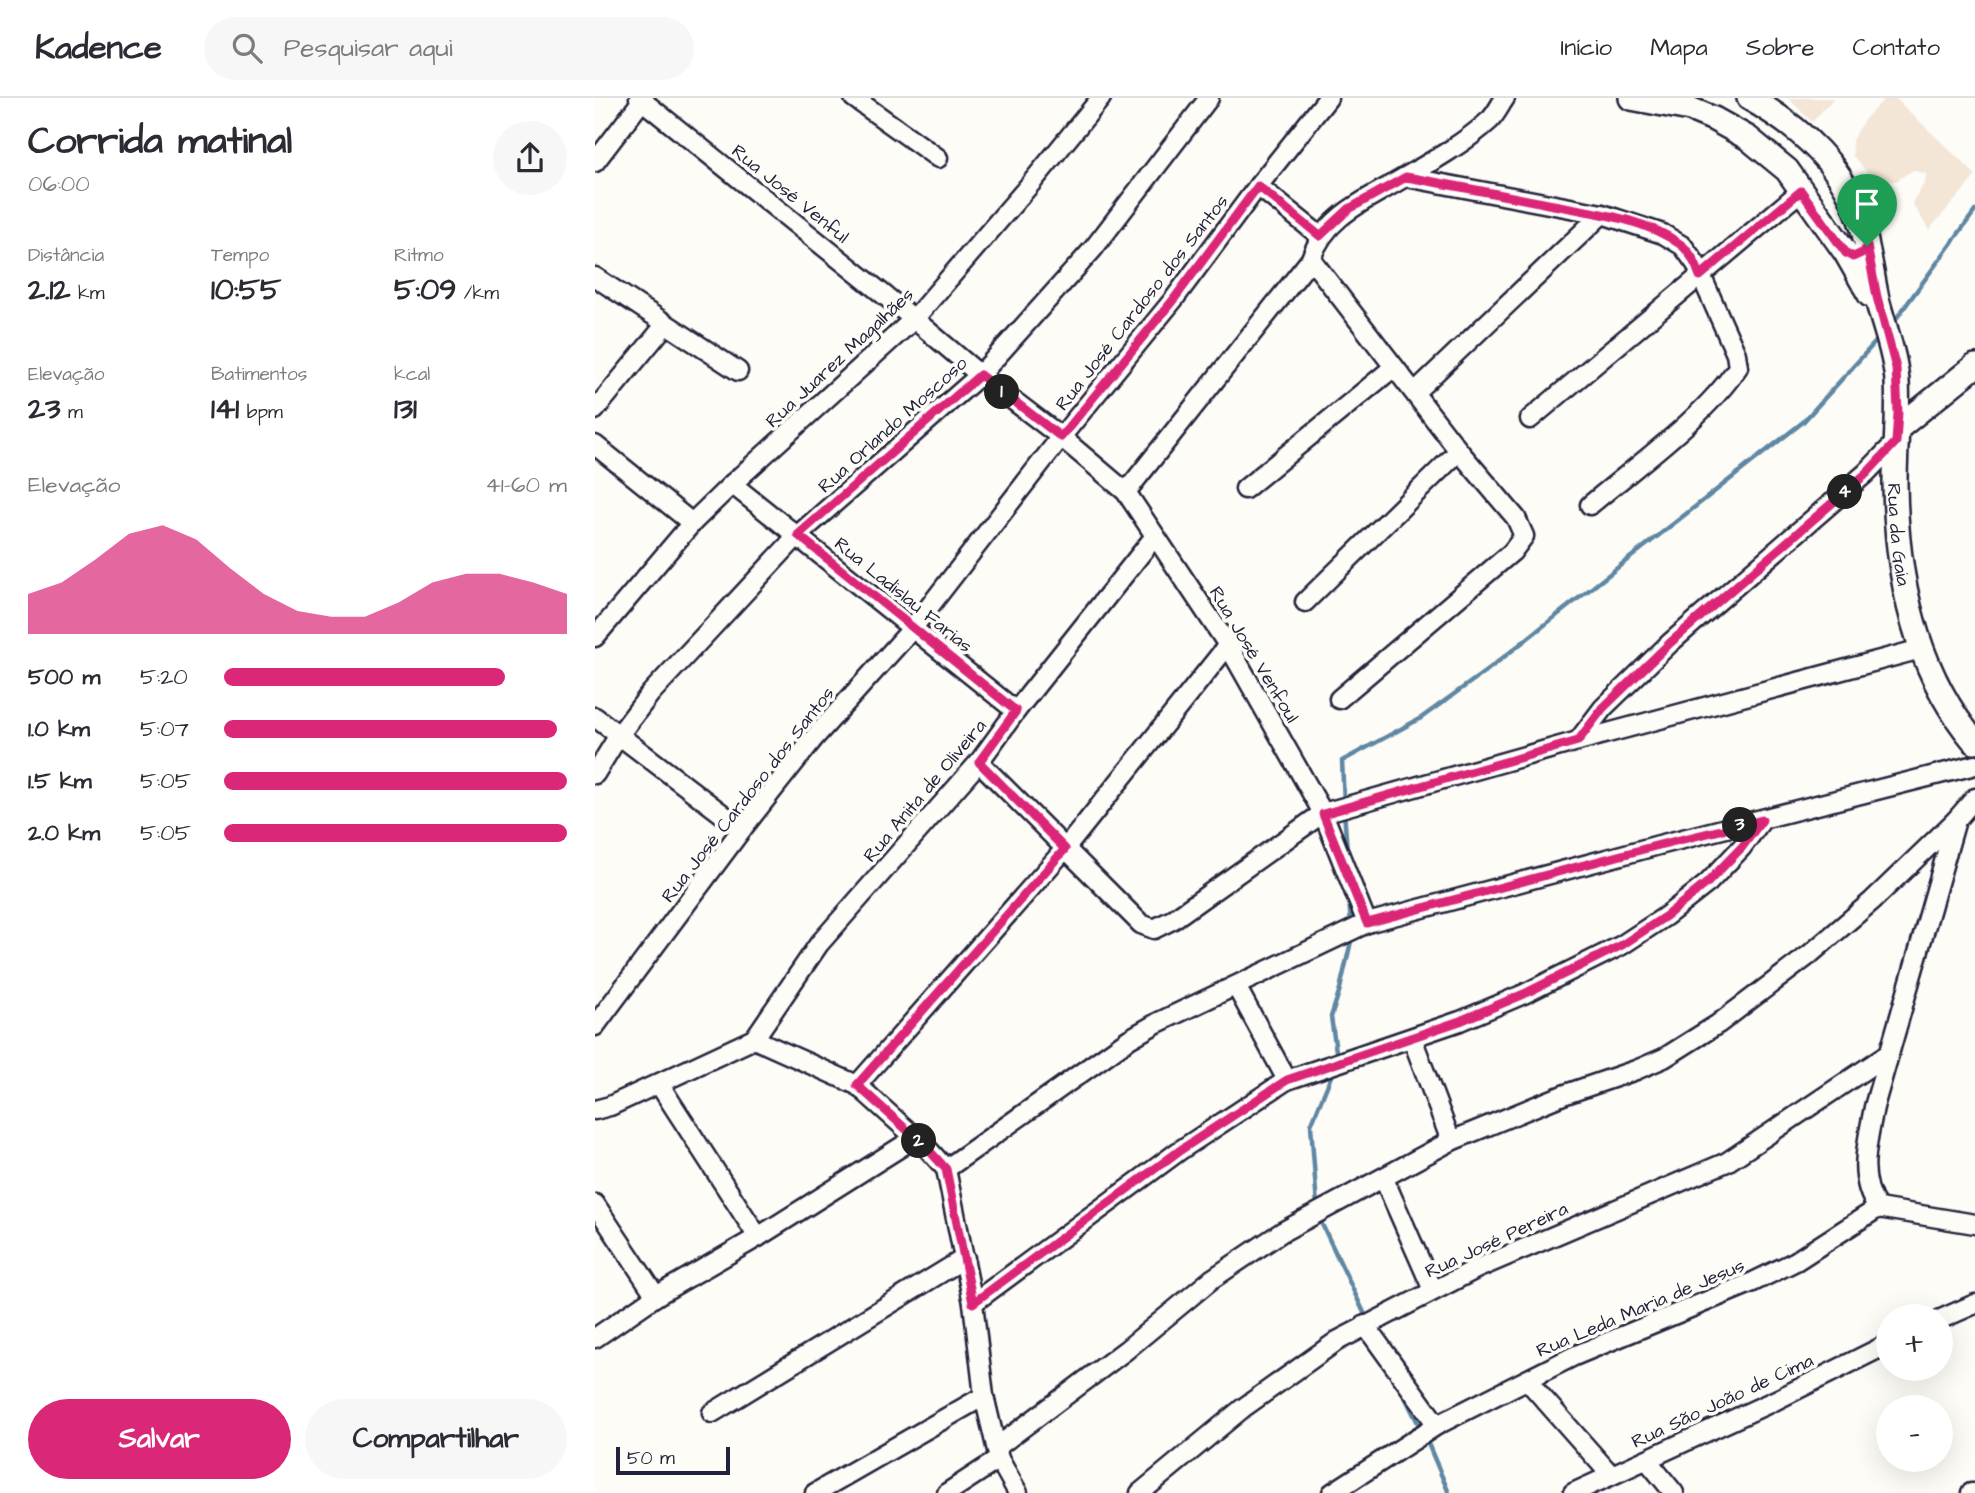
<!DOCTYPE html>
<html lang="pt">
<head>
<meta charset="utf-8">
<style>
	:root { --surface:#fff; --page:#f7f7f7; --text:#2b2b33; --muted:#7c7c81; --line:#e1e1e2; --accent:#db2777 }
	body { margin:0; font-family:"Architects Daughter",sans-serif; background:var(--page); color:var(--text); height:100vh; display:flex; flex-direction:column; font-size:26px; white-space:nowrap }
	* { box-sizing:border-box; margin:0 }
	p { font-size:23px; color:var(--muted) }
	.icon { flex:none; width:38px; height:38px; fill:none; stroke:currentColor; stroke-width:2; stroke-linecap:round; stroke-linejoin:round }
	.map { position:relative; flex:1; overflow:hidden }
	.details { display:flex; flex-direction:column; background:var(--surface); width:595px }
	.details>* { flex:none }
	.controls { position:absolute; left:1281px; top:1206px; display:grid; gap:14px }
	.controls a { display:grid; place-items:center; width:77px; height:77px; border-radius:50%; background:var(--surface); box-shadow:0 7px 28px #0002; font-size:35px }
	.scale { position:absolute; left:21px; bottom:18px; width:114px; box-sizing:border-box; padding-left:7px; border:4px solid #22223b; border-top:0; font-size:19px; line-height:24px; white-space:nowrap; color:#22223b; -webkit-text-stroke:5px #fdfcf7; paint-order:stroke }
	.pin { position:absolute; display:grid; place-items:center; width:60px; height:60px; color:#fff; margin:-72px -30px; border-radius:50% 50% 50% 0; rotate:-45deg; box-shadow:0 0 7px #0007 }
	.pin .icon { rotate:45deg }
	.km { position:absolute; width:35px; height:35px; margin:-18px; border-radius:50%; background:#222; color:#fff; font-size:19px; line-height:35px; text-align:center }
	.round { display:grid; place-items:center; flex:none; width:74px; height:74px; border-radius:37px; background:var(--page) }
	.summary { display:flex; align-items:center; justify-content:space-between; height:119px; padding:0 28px }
	h1 { font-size:38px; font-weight:700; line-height:52px }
	.figures { display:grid; grid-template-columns:repeat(3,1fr); gap:10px; height:119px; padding:7px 28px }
	.figures div { display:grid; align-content:center }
	.figures b { font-size:30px; font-weight:700 }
	.figures small { font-size:19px; font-weight:400 }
	.figures p { font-size:19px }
	.chart { height:196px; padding:14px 28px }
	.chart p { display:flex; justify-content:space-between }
	.chart svg { width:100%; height:126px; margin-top:7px; fill:var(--accent); opacity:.7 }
	.primary-button { display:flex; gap:14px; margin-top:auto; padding:14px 28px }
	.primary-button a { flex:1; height:80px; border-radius:42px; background:var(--accent); color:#fff; font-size:28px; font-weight:700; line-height:80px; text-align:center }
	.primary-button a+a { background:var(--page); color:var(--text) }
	ul { padding:0 28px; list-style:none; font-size:23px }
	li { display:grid; grid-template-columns:112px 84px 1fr; align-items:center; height:52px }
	li i { height:18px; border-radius:9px; background:var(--accent) }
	header { display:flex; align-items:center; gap:42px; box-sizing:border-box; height:98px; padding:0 35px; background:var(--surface); border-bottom:2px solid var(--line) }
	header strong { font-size:33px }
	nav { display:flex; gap:38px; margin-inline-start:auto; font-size:24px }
	.search { width:490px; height:63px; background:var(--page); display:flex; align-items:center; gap:18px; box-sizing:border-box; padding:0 24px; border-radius:38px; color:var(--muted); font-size:26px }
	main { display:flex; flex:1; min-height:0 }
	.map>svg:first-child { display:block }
</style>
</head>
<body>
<header>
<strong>Kadence</strong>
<div class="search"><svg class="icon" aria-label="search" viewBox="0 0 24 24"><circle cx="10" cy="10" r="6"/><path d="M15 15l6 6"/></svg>Pesquisar aqui</div>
<nav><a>Início</a><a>Mapa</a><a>Sobre</a><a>Contato</a></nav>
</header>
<main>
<section class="details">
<div class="summary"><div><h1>Corrida matinal</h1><p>06:00</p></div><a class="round"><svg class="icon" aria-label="share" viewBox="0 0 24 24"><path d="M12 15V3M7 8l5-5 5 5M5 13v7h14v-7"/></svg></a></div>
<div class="figures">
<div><p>Distância</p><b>2.12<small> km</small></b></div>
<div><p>Tempo</p><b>10:55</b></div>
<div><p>Ritmo</p><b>5:09<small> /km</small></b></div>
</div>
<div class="figures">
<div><p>Elevação</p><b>23<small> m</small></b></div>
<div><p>Batimentos</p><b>141<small> bpm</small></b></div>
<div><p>kcal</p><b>131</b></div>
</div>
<div class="chart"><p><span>Elevação</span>41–60 m</p>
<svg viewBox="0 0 160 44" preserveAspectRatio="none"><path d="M0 44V30L10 26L20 18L30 9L40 6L50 11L60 21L70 30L80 36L90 38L100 38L110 33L120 26L130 23L140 23L150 26L160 30V44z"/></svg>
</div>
<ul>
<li><b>500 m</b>5:20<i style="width:82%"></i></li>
<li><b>1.0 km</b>5:07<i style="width:97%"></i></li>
<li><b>1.5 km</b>5:05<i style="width:100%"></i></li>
<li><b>2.0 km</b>5:05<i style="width:100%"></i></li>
</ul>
<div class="primary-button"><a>Salvar</a><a>Compartilhar</a></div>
</section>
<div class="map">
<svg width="1380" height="1395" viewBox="0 0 1380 1395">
	<rect width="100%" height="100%" fill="#fdfcf7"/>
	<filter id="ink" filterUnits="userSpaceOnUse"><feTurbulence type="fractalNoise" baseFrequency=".0143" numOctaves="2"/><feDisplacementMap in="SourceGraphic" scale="14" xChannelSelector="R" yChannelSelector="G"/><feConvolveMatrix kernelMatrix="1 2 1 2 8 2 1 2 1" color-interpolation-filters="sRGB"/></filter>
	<g filter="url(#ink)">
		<g fill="#f3e6d7">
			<path d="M 1193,0 L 1239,0 L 1217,24 Z"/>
			<path d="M 1290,0 L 1300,0 L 1380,76 L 1380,79 L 1334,132 L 1317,105 L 1330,84 L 1331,76 L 1318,72 L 1301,83 L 1286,82 L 1272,74 L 1258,58 L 1257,42 L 1269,22 Z"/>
		</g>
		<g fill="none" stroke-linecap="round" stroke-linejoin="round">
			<g stroke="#5f87a3" stroke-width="4.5">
				<path d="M 1298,225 L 1380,113"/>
				<path d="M 749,704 L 747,663 L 826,620 L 891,573 L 1208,324 L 1285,239"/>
				<path d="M 749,713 L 752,753"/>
				<path d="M 754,800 L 756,827"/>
				<path d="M 742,960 L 736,919 L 745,891 L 757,839"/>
				<path d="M 722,1108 L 716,1027 L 739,971"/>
				<path d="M 724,1120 L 773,1223"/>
				<path d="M 806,1291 L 827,1333"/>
				<path d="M 831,1341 L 854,1395"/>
			</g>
			<defs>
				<g id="street">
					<path d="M 44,0 L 319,221 L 385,277 L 466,339 L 531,394 L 633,547 L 728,715 L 772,825"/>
					<path d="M 259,0 L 343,60"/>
					<path d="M 0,64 L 49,0"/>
					<path d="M 811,79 L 1007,116 L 1068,136 L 1088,148 L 1101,166 L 1141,256 L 1143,269 C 1110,319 1041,368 995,407"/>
					<path d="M 663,88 L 725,138"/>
					<path d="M 716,161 L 864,353 L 921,420 L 929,438 L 917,454 L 744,601"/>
					<path d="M 0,179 L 143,273"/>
					<path d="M 820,294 L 1007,116"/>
					<path d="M 0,312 L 71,226"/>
					<path d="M 935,321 L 1206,93"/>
					<path d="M 0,347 L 97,425"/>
					<path d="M 137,386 L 421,613"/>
					<path d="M 650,391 L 799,269"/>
					<path d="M 531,394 L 716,161 C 730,117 774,101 810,79 C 838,63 871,44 895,22 C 901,16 905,7 910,0"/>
					<path d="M 710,504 L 864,353"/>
					<path d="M 0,539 L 97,425 L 137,386 L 319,221 L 438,83 L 506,0"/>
					<path d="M 0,619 L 147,731"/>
					<path d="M 983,643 L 1008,610 L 1075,545 L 1271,375 L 1301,344"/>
					<path d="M 384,664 L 546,826 L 559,831 L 577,822 L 728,715 L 983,643 L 1326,551"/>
					<path d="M 0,676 L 24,637 L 55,596 L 203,437 L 385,277 L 498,151 L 614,0"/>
					<path d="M 641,888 L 692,982"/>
					<path d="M 0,928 L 147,731 L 219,640 L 317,531 L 466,339 L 579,201 L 663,88 L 733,0"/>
					<path d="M 817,940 L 856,1043"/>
					<path d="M 159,941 L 224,846 L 384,664 L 421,613 L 560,438"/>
					<path d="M 64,986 L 163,1139"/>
					<path d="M 262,987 L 470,751 L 633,547"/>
					<path d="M 0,1012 L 15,1008 L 159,941 L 262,987 L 332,1050 L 351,1071 L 378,1205 L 389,1298 L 404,1361 L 423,1395"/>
					<path d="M 351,1071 L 534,941 L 562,925 L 772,825 L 1064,747 L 1380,667"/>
					<path d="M 789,1081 L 838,1192"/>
					<path d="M 0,1106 L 61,1198 L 163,1139 L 320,1040"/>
					<path d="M 1283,1110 C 1261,1079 1273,1043 1279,1009 L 1361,722 L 1380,700"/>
					<path d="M 378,1205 L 584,1053 L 692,982 L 865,923 L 929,896 L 1027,847 L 1071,818 L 1113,785 L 1147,749 L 1167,722"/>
					<path d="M 1346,1221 L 1380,1206"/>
					<path d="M 770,1227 L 842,1327"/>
					<path d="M 0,1240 L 61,1198"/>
					<path d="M 932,1282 L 1015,1376"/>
					<path d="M 117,1315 L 370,1160"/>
					<path d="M 402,1349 L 531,1252 L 617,1181 L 687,1134 L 856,1043 L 968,997 L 1041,972 L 1069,960 L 1123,926 L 1214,857 L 1277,803 L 1361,722"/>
					<path d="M 1052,1362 L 1079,1395"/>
					<path d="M 220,1395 L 389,1298"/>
					<path d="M 352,1395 L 404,1361"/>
					<path d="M 545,1395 L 648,1310 L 742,1243 L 881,1171 L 1132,1064 L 1293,956"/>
					<path d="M 737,1395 L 842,1327 L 979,1258 L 1158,1184 L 1201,1163 L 1283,1110 L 1380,1126"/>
					<path d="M 978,1395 L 1181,1302 L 1293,1246"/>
					<path d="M 1376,1395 L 1380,1395"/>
				</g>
				<g id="secondary">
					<path d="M 1036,0 L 1095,11 L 1119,21 L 1153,40 L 1192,72 L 1251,155 L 1275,197"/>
					<path id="s1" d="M 1154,0 C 1206,30 1250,68 1267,128 C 1274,152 1277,177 1282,201 C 1289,229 1300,255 1302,283 C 1304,317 1300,351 1300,385 C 1301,476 1320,573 1380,644"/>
					<path d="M 1302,331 L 1380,268"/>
				</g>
			</defs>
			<use href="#street" stroke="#22223b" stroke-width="23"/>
			<use href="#secondary" stroke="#22223b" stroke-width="28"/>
			<use href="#street" stroke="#fdfcf7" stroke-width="18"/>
			<use href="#secondary" stroke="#fdfcf7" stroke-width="23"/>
		</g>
	</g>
	<g fill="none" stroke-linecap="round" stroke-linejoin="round" filter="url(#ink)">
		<defs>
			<path id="route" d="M 811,79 C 857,87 902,96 948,105 C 993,114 1047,119 1085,146 C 1096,154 1101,166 1105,178 L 1206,93 L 1251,155 L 1258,159 L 1269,154 L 1272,148 L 1282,199 L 1301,270 L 1303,315 L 1301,344 L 1272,375 L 1075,545 L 1008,610 L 983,643 L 728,716 L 772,825 L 1064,747 L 1167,722 L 1147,749 L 1112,785 L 1071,818 L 1027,847 L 929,896 L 865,923 L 692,982 L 584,1053 L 378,1205 L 351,1071 L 332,1050 L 262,987 L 470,751 L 384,664 L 421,613 L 203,437 L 385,277 L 466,339 L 579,201 L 663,88 L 725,138 L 754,111 Z"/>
		</defs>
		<use href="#route" stroke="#fff" stroke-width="14"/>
		<use href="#route" stroke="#db2777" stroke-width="9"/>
	</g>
	<g text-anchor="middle" stroke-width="7" stroke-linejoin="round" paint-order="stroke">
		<g font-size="19" fill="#22223b" stroke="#fdfcf7">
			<text transform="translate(196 95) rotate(39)" y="7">Rua José Venful</text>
			<text transform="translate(546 204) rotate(-52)" y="7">Rua José Cardoso dos Santos</text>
			<text transform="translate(244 259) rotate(-43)" y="7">Rua Juarez Magalhães</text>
			<text transform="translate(297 326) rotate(-42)" y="7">Rua Orlando Moscoso</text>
			<text dy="7" stroke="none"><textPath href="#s1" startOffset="488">Rua da Gaia</textPath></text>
			<text transform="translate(309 496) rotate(39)" y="7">Rua Ladislau Farias</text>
			<text transform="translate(660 556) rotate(59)" y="7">Rua José Venfoul</text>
			<text transform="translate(329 692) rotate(-50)" y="7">Rua Anita de Oliveira</text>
			<text transform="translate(152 696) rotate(-52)" y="7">Rua José Cardoso dos Santos</text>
			<text transform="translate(901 1141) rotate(-25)" y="7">Rua José Pereira</text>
			<text transform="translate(1045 1209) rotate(-23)" y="7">Rua Leda Maria de Jesus</text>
			<text transform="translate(1127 1302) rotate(-25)" y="7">Rua São João de Cima</text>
		</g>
	</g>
</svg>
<div class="controls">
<a>+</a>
<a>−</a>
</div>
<div class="scale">50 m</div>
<div class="pin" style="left:1272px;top:148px;background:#1e9e55"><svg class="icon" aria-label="arrive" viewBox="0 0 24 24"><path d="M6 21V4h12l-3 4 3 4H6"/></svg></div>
<b class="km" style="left:407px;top:294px">1</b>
<b class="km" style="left:324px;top:1043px">2</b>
<b class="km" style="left:1145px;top:727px">3</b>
<b class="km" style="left:1250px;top:394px">4</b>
</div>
</main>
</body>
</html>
